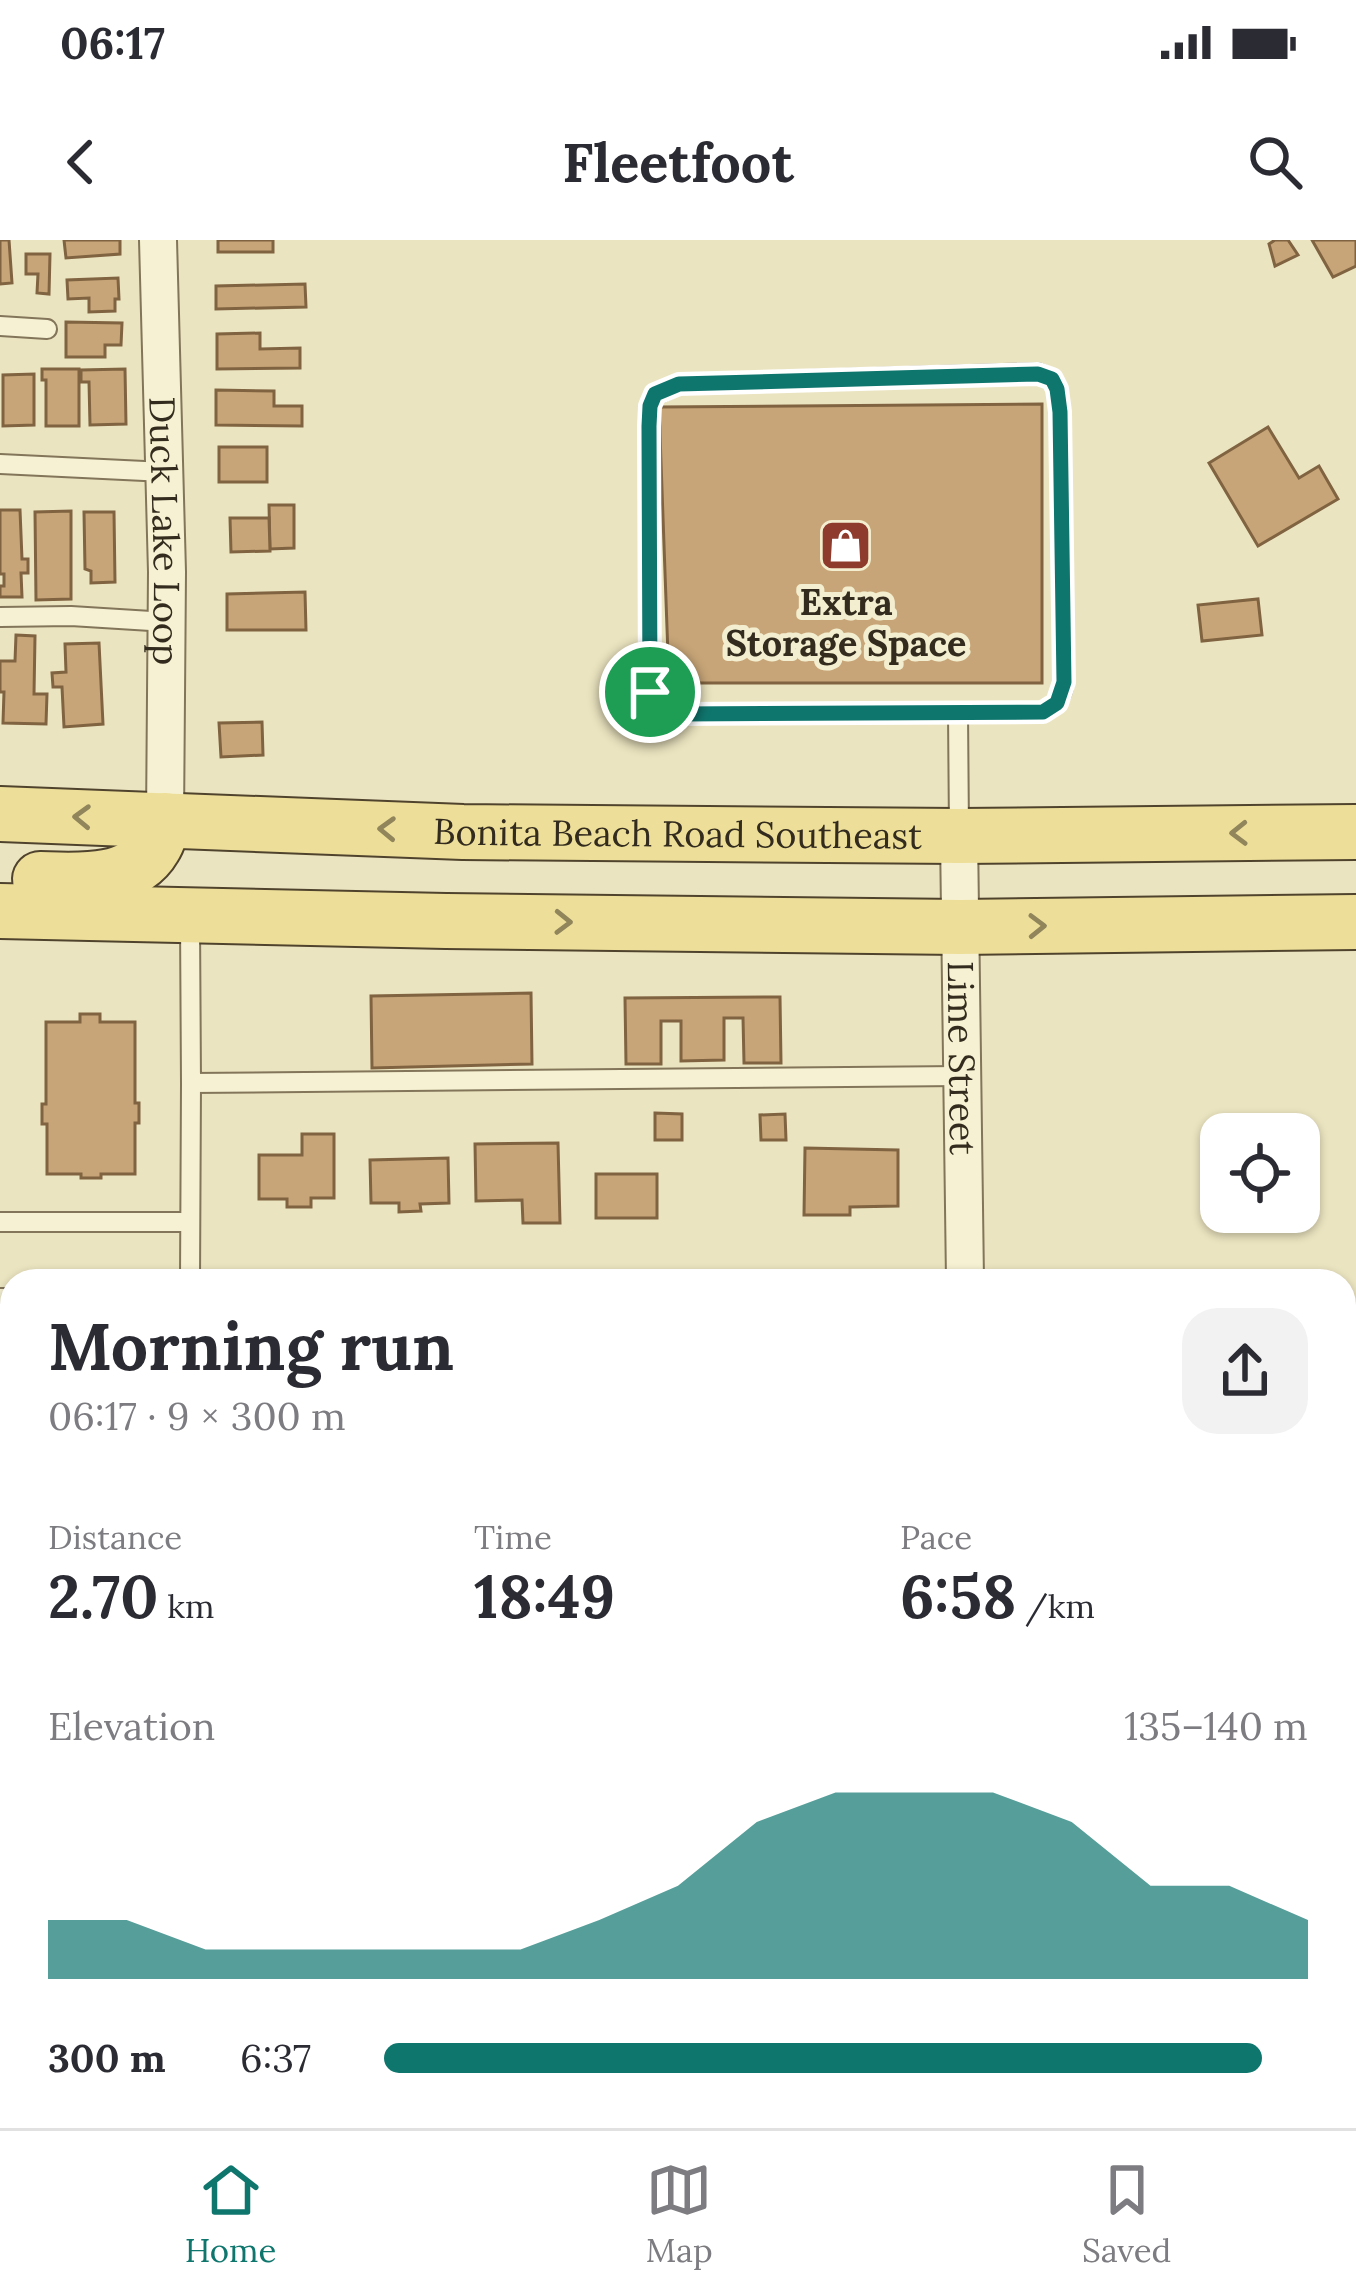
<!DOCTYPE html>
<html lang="en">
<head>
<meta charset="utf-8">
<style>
	:root { --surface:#fff; --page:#f2f2f3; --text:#2b2b33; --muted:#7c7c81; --line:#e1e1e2; --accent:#0f766e }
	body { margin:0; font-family:Lora,serif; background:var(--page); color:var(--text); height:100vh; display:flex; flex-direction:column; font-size:45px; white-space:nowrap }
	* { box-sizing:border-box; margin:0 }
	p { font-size:39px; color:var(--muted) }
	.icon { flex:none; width:66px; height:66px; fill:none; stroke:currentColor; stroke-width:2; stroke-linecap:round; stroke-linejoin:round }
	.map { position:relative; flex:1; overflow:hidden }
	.panel { position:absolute; left:0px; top:1029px; width:1356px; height:861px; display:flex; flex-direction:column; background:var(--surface); border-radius:36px 36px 0 0; box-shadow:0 3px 9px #0004 }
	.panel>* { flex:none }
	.controls { position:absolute; left:1200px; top:873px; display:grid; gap:24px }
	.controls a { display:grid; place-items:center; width:120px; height:120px; border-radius:24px; background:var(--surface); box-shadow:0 3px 9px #0004; font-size:60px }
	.pin { position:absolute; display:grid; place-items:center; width:102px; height:102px; color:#fff; margin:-51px; border:6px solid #fff; border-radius:50%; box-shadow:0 3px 12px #0007 }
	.round { display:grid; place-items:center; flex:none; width:126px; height:126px; border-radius:36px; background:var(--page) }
	.head { display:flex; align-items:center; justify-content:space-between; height:204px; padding:0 48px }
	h1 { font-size:66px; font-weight:700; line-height:90px }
	.stats { display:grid; grid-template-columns:repeat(3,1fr); gap:18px; height:204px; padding:12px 48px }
	.stats div { display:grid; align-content:center }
	.stats b { font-size:60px; font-weight:700 }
	.stats small { font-size:33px; font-weight:400 }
	.stats p { font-size:33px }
	.chart { height:336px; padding:24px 48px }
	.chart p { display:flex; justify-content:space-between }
	.chart svg { width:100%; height:216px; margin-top:12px; fill:var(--accent); opacity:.7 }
	ul { padding:0 48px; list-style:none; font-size:39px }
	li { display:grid; grid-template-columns:192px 144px 1fr; align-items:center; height:90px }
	li i { height:30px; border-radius:15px; background:var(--accent) }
	.status { display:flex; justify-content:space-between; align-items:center; height:84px; padding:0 60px; background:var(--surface); direction:ltr }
	.status svg { height:33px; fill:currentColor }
	header { display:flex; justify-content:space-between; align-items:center; height:156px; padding:0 48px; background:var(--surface); font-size:54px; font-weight:700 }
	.menu { display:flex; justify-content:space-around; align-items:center; height:168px; border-top:3px solid var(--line); background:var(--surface); font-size:33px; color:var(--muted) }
	.menu a { display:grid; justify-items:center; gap:6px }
	.menu .active { color:var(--accent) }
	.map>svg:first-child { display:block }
</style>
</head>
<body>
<div class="status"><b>06:17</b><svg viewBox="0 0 49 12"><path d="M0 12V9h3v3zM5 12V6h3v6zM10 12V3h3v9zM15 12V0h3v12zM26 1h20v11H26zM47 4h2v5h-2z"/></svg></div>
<header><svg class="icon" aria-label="back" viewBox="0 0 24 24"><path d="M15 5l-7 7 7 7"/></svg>Fleetfoot<svg class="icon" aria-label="search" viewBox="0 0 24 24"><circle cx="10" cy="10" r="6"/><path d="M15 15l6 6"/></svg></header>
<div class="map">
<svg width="1356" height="1888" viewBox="0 0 1356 1888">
	<rect width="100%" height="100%" fill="#ebe4c0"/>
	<g fill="#c7a578" stroke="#806340" stroke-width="3">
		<path d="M 0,0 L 9,0 L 12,43 L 0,44 Z"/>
		<path d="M 64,0 L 120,0 L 120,14 L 66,18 Z"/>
		<rect x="218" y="0" width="55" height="12"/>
		<path d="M 1275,0 L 1288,0 L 1298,15 L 1275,26 L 1269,4 Z"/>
		<path d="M 1312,0 L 1356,0 L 1356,26 L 1333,37 Z"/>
		<path d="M 26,14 L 50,14 L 49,54 L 37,53 L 38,34 L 26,34 Z"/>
		<path d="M 118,38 L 119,59 L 115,59 L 115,71 L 89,72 L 89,58 L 68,59 L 67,40 Z"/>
		<path d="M 305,44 L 306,67 L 216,69 L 216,46 Z"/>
		<path d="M 66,82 L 122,83 L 121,105 L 105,105 L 105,117 L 66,117 Z"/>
		<path d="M 260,93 L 260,109 L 300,108 L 300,128 L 217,129 L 217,94 Z"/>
		<path d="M 42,129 L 79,129 L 79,186 L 46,186 L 46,140 L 42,140 Z"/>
		<path d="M 125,129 L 126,184 L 90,185 L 89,142 L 81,142 L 81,130 Z"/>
		<path d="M 34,134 L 34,185 L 3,186 L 3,135 Z"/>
		<path d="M 216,150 L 274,151 L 274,166 L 302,166 L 302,186 L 216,185 Z"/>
		<path d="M 1042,164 L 1042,443 L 669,443 L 659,167 Z"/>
		<path d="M 1268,187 L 1299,238 L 1319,226 L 1338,259 L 1258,306 L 1209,223 Z"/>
		<rect x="219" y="207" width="48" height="35"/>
		<path d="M 269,265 L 294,265 L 294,308 L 270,309 Z"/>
		<path d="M 0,270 L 20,270 L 22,319 L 28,319 L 28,333 L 21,333 L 22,357 L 0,357 L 0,346 L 4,346 L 4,334 L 0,334 Z"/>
		<path d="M 71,271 L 71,359 L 36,360 L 35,272 Z"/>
		<path d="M 84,272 L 114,272 L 115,342 L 91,343 L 91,331 L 85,329 Z"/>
		<path d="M 230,278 L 269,278 L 270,311 L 231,312 Z"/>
		<path d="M 305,352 L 306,390 L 227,390 L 227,354 Z"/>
		<path d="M 1258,359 L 1262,395 L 1202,401 L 1198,365 Z"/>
		<path d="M 16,395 L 35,396 L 34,454 L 47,454 L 46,484 L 3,483 L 4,452 L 0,452 L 0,421 L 15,421 Z"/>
		<path d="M 99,403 L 103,484 L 64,487 L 62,447 L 53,447 L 52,433 L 66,432 L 65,404 Z"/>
		<path d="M 262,482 L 263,515 L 221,517 L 219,483 Z"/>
		<path d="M 531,753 L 532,824 L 372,828 L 371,756 Z"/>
		<path d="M 780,757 L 781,823 L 744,823 L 743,778 L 724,778 L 724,820 L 681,821 L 681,781 L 661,781 L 661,824 L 626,824 L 625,758 Z"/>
		<path d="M 80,774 L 100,774 L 100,782 L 135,782 L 135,863 L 139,863 L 139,883 L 135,883 L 135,934 L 101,934 L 101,938 L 81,938 L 81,934 L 47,934 L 47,884 L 42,884 L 42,864 L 46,864 L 46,782 L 80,782 Z"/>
		<path d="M 655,873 L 682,874 L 682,900 L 655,900 Z"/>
		<path d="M 785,874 L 786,900 L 761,900 L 760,875 Z"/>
		<path d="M 302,894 L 334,894 L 334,958 L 311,958 L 311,967 L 287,967 L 287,959 L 259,959 L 259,915 L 302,915 Z"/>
		<path d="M 558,903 L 560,983 L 523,983 L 522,960 L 476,961 L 475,904 Z"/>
		<path d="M 805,908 L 898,910 L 898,966 L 850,967 L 850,975 L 804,975 Z"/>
		<path d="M 448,918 L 449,963 L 420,964 L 421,971 L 399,972 L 399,963 L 371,963 L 370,920 Z"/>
		<rect x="596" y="934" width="61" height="44"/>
		<path d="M 1110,1036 L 1110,1041 L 1058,1041 L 1058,1037 Z"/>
		<path d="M 0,1166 L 8,1166 L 7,1213 L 0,1213 Z"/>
		<path d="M 0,1306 L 10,1306 L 9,1355 L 0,1355 Z"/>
		<rect x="0" y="1539" width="12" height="65"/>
		<path d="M 0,1749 L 12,1750 L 12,1795 L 0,1795 Z"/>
		<rect x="772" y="1878" width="72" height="10"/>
		<rect x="1245" y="1878" width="78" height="10"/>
	</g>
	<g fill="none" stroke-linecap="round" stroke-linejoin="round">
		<defs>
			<g id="lane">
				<path d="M 0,86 L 47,89"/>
				<path d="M 1038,133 L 1052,139 L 1057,149 L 1060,172 L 1064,442 C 1062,458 1056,464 1043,472 L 680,474 C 666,471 655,465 650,452 L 649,186 L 650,166 L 655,155 L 679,144 Z"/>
				<path d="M 0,224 L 165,232"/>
				<path d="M 0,377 L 71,376 L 167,382"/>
				<path d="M 958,472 L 959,591"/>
				<path d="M 190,682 L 191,843 L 961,836"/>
				<path d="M 0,982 L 190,982"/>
				<path d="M 190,1041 L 191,843"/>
			</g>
			<g id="street">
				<path id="s1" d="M 158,0 L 167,332 L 165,580"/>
				<path id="s2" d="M 959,596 L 965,1041"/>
				<path d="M 0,1067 L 12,1067"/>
				<path d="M 0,1440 L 12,1440"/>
				<path d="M 241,1887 L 662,1881"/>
				<path d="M 16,1888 L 172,1887"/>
				<path d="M 939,1888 L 940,1878"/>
			</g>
			<g id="primary">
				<path id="s3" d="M 0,574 L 463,592 L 959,596 L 1356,592"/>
				<path d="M 40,639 C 77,640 132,645 154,607 C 159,600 161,589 165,580"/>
				<path d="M 0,671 L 446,681 L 960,687 L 1356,682"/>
			</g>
		</defs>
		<use href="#lane" stroke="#827559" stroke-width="22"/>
		<use href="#street" stroke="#827559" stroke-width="40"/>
		<use href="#primary" stroke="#50432d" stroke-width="58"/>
		<use href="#lane" stroke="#f6f1d2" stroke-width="18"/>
		<use href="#street" stroke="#f6f1d2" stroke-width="36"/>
		<use href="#primary" stroke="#eddf99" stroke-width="54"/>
	</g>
	<defs><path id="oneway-chevron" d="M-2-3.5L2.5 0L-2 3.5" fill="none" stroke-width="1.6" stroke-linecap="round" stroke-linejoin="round" transform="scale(3)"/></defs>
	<g stroke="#90855b">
		<use href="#oneway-chevron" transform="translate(82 577) rotate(-178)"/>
		<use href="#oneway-chevron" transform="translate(387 589) rotate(-178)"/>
		<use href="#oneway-chevron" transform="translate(1239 593) rotate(179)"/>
		<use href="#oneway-chevron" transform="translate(563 682) rotate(1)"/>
		<use href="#oneway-chevron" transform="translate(1037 686) rotate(-1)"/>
	</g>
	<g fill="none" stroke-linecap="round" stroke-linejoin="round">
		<defs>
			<path id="route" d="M 1038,134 L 1052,139 L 1057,149 L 1060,172 L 1064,442 L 1057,463 L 1043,472 L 680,474 C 666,471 654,465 650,452 L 649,186 L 650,166 L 655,154 L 679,144 Z"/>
		</defs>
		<use href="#route" stroke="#fff" stroke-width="24"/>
		<use href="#route" stroke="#0f766e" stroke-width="15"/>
	</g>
	<defs>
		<symbol id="shop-square" viewBox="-11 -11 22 22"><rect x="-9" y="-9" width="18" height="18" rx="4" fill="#8e3b2d" stroke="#f3eecf"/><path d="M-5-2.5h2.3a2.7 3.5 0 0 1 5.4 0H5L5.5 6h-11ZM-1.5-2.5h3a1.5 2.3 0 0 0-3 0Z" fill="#fff"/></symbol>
	</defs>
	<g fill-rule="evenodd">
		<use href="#shop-square" x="816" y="276" width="59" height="59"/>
	</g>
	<g text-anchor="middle" stroke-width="10" stroke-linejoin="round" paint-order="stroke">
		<g font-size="36" fill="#332b1d" stroke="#f3eecf">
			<text dy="13" stroke="none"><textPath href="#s1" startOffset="291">Duck Lake Loop</textPath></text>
			<text dy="13" stroke="none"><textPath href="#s3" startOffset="678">Bonita Beach Road Southeast</textPath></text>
			<text dy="13" stroke="none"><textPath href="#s2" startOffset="222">Lime Street</textPath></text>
		</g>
		<g font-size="36" font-weight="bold" fill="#332b1d" stroke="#f3eecf">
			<text x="846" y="375">Extra<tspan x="846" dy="41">Storage Space</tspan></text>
		</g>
	</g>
</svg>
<div class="controls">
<a><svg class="icon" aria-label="locate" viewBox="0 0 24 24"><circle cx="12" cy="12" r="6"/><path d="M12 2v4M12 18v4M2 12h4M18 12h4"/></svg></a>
</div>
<div class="pin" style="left:650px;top:452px;background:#1e9e55"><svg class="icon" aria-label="arrive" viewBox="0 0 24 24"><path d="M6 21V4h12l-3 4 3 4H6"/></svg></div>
<section class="panel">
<div class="head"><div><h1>Morning run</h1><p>06:17 · 9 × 300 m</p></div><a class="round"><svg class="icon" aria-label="share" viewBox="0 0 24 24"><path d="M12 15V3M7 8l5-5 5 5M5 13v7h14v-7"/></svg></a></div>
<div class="stats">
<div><p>Distance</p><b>2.70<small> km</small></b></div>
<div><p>Time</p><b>18:49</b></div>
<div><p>Pace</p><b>6:58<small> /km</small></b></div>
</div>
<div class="chart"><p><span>Elevation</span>135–140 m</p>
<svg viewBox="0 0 160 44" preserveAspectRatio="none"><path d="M0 44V32L10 32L20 38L30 38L40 38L50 38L60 38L70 32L80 25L90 12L100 6L110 6L120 6L130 12L140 25L150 25L160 32V44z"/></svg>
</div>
<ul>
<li><b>300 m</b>6:37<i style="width:95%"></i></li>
</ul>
</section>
</div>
<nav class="menu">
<a class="active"><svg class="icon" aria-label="home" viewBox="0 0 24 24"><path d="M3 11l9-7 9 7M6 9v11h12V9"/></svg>Home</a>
<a><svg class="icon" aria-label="map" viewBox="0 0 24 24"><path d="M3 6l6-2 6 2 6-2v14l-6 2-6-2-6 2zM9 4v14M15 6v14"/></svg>Map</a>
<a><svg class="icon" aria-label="saved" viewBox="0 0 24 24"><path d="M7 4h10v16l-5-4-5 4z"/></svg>Saved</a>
</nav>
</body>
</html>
